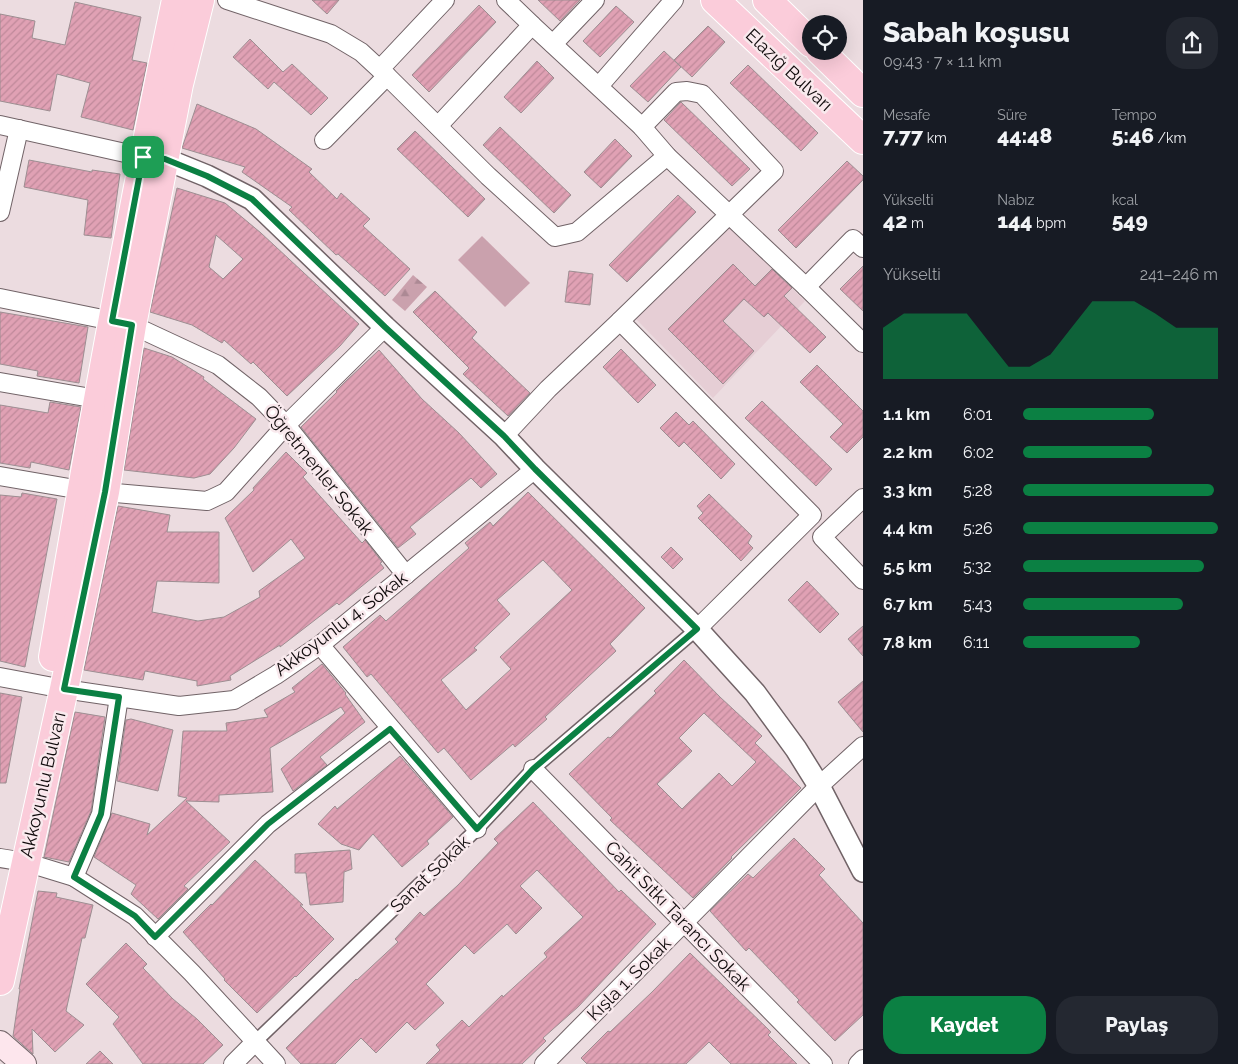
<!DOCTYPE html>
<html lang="tr">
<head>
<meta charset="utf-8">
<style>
	:root { --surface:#171b24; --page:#242831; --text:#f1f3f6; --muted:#9ea1a6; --accent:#0b8043 }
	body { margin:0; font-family:Raleway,sans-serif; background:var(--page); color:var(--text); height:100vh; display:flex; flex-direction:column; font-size:19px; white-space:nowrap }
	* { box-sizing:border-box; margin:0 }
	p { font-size:16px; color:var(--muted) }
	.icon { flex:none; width:28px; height:28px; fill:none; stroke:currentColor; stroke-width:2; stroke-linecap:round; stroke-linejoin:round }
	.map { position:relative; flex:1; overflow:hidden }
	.sheet { display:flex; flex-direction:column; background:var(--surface); width:375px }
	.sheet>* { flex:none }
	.fabs { position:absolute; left:802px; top:15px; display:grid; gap:10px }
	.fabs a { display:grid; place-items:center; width:45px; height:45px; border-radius:50%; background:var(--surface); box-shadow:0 5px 20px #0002; font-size:25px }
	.pin { position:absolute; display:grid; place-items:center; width:42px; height:42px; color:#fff; margin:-21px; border-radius:10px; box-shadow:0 2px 8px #0006 }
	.round { display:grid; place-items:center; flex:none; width:52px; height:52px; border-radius:20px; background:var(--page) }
	.overview { display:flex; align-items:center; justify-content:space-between; height:85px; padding:0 20px }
	h1 { font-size:28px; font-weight:800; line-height:38px }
	.figures { display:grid; grid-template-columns:repeat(3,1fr); gap:8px; height:85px; padding:5px 20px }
	.figures div { display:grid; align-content:center }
	.figures b { font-size:21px; font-weight:800 }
	.figures small { font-size:14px; font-weight:400 }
	.figures p { font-size:14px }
	.chart { height:140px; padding:10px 20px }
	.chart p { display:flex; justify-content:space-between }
	.chart svg { width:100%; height:90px; margin-top:5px; fill:var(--accent); opacity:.7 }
	.cta { display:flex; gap:10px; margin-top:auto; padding:10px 20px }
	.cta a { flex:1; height:58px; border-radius:20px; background:var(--accent); color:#fff; font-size:20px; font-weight:800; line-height:58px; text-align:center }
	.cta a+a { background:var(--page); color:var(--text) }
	ul { padding:0 20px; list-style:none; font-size:16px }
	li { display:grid; grid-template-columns:80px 60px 1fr; align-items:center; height:38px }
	li i { height:12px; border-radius:6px; background:var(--accent) }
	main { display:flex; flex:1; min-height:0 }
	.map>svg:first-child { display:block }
</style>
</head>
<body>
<main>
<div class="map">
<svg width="863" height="1064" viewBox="0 0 863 1064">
	<defs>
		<pattern id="forest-firs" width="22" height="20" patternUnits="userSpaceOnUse" patternTransform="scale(1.25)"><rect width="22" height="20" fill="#caa1ad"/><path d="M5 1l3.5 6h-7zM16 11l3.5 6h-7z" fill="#ac8994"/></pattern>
		<pattern id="building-hatch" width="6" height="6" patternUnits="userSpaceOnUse" patternTransform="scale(1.25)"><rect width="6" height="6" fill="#e0a1b4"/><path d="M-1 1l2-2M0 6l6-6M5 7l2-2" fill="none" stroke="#bf899a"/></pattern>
	</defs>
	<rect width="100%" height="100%" fill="#ecdce0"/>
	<path fill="#e6ced5" d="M 730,227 L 805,301 L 713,398 L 634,317 Z"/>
	<path fill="url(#forest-firs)" d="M 413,275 L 427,287 L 405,311 L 392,300 Z"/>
	<path fill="#caa1ad" d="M 482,236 L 530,283 L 505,307 L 458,260 Z"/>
	<g fill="url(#building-hatch)" stroke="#9d8e92" fill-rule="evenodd">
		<path d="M 312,0 L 339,0 L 327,14 Z"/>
		<path d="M 538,0 L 580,0 L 560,21 Z"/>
		<path d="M 75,2 L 141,17 L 132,60 L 147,63 L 133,130 L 81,117 L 90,83 L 57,74 L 50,111 L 0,101 L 0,14 L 35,21 L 32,38 L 65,45 Z"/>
		<path d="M 479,5 L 496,22 L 429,92 L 412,75 Z"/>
		<path d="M 616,6 L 634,22 L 600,57 L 583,41 Z"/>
		<path d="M 708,26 L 725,42 L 692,77 L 674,60 Z"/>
		<path d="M 250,39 L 283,72 L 292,64 L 328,98 L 311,115 L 274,82 L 268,89 L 233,57 Z"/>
		<path d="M 664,51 L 681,67 L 648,102 L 630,86 Z"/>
		<path d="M 537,61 L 554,78 L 521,113 L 504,97 Z"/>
		<path d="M 748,65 L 818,133 L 801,151 L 730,83 Z"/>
		<path d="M 681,102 L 750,169 L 732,186 L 664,120 Z"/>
		<path d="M 197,104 L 256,129 L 312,169 L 309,172 L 337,199 L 341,193 L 370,219 L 363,226 L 410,269 L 385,296 L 338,254 L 336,255 L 289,210 L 292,207 L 242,172 L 245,167 L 182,148 Z"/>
		<path d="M 500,127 L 571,195 L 554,213 L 483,145 Z"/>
		<path d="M 415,131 L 485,199 L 468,217 L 397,149 Z"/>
		<path d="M 615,139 L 632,156 L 601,188 L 584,172 Z"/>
		<path d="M 29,160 L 92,172 L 92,170 L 120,174 L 111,238 L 84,235 L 88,200 L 24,187 Z"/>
		<path d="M 847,161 L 863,176 L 863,180 L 796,248 L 778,230 Z"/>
		<path d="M 177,188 L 225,203 L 261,233 L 359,324 L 340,346 L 287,396 L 253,362 L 251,364 L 224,340 L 222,343 L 192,325 L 150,312 ZM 216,235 L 243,259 L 223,279 L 209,267 Z"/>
		<path d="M 678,195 L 696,212 L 627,282 L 609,265 Z"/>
		<path d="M 733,264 L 755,286 L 772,269 L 792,288 L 784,296 L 826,337 L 810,353 L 768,313 L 764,317 L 744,299 L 723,321 L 754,351 L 723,384 L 668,329 Z"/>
		<path d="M 863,266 L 863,311 L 840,289 Z"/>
		<path d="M 569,271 L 593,274 L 590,305 L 565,302 Z"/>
		<path d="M 435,291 L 477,332 L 472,338 L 530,393 L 508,416 L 463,374 L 469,368 L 413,312 Z"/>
		<path d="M 0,312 L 88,327 L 79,383 L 37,376 L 38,371 L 0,364 Z"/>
		<path d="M 144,348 L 172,357 L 204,377 L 203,379 L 256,419 L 234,448 L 210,474 L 194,478 L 124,470 Z"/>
		<path d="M 621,349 L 656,385 L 638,403 L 603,367 Z"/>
		<path d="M 379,350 L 422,399 L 459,433 L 497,474 L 481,488 L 471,478 L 410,527 L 416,534 L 398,548 L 301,427 L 337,392 L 336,391 L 346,381 Z"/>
		<path d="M 817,365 L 863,411 L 863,437 L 847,453 L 830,437 L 843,424 L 800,382 Z"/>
		<path d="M 762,401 L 832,469 L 816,486 L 745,418 Z"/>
		<path d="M 50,402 L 81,407 L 69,470 L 31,462 L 30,468 L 0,463 L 0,405 L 48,413 Z"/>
		<path d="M 676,412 L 689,425 L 693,421 L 735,464 L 721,479 L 684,442 L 679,447 L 660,428 Z"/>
		<path d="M 286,452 L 307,473 L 303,477 L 362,543 L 365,540 L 382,562 L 380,563 L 384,568 L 339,605 L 337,603 L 280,647 L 280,645 L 230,676 L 231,680 L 197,686 L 197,681 L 145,671 L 143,680 L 84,670 L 118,506 L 170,515 L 167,532 L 219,532 L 219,583 L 157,581 L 152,612 L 198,621 L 224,617 L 260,597 L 259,591 L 305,558 L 291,539 L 253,572 L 225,518 L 254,490 L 253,488 Z"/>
		<path d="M 528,492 L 645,608 L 610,644 L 616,651 L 545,717 L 547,719 L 515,747 L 513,744 L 471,780 L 444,748 L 438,753 L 371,674 L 367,677 L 343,647 L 380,615 L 386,621 L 469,548 L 465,543 L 490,522 L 493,526 ZM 543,560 L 572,590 L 500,657 L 511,669 L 466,710 L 441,680 L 477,650 L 474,648 L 510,614 L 497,600 Z"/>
		<path d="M 22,493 L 57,499 L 25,667 L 0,661 L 0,495 L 21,497 Z"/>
		<path d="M 709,494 L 752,536 L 748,543 L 753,548 L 741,561 L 698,518 L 703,513 L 697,506 Z"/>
		<path d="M 671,547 L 683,559 L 673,569 L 661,557 Z"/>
		<path d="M 807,581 L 839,614 L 820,633 L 788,600 Z"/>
		<path d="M 863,626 L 863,656 L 848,639 Z"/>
		<path d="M 684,660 L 720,697 L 762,736 L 755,743 L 801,788 L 731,857 L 732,858 L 693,898 L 610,820 L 612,818 L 569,774 L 608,737 L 610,738 L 656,693 L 654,691 ZM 704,713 L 756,762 L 732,786 L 719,773 L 682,809 L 657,784 L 692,751 L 679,738 Z"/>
		<path d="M 322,664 L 346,693 L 345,694 L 365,722 L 320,757 L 327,765 L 293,791 L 281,769 L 345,713 L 341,707 L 270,748 L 273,792 L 219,795 L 219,802 L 186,801 L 230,842 L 184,886 L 188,889 L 158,919 L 131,894 L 136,885 L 94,857 L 112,813 L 150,824 L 147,835 L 187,798 L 178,796 L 183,731 L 227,731 L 226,723 L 268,717 L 264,710 L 295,692 L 292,688 Z"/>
		<path d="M 863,681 L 863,732 L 838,702 Z"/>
		<path d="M 0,693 L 22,697 L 6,783 L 0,783 Z"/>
		<path d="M 75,712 L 105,717 L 91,811 L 69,862 L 44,857 Z"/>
		<path d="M 131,719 L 173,730 L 158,791 L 117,781 L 126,720 Z"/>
		<path d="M 400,756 L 453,817 L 427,841 L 429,844 L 402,867 L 373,834 L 359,850 L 341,844 L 318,824 L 335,806 L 337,809 Z"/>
		<path d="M 533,802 L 619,892 L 621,890 L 656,924 L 578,1007 L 543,1038 L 546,1041 L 522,1064 L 426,1064 L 440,1050 L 436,1045 L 462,1020 L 469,1027 L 502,995 L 503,997 L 547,957 L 544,953 L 583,917 L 537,870 L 520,886 L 542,908 L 516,934 L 507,924 L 474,954 L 465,945 L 426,984 L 444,1003 L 415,1030 L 407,1022 L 376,1053 L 361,1038 L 335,1064 L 301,1064 L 286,1048 L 356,979 L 357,980 L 398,942 L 395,939 L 420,912 L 424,916 L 458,885 L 498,843 L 494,839 Z"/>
		<path d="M 794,838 L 825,869 L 819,875 L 863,923 L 863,1015 L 835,1041 L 797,1002 L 799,1000 L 749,948 L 746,951 L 710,911 L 748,874 L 753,878 Z"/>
		<path d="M 350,850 L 352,869 L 344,872 L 343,902 L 310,905 L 306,873 L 295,873 L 295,854 Z"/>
		<path d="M 255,860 L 303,905 L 300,905 L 334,939 L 296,977 L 295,976 L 257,1013 L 224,980 L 225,979 L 183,932 L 211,904 L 212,905 Z"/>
		<path d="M 38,891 L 57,893 L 56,897 L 93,905 L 85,938 L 82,938 L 66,1011 L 84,1025 L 55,1052 L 32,1029 L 33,1054 L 13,1036 L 20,989 L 19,989 Z"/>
		<path d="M 126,943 L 147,964 L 143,968 L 173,999 L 197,1019 L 223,1045 L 203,1064 L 143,1064 L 113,1024 L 119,1017 L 86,984 Z"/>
		<path d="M 690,953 L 771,1032 L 768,1035 L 797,1064 L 731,1064 L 709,1042 L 686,1064 L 587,1064 L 581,1058 L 608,1031 L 610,1032 L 652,992 Z"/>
		<path d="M 100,1051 L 113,1064 L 86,1064 Z"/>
	</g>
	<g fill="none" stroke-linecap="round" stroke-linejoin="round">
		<defs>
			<path id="pedestrian" d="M 255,1042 L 477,829 L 533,769 L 697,629"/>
			<g id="minor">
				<path d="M 227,0 L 331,34 L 361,52 L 387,76 L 488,176 L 555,237 L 577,232 L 667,156"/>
				<path d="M 506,0 L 532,25"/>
				<path d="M 553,44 L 595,0"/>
				<path d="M 380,69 L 445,0"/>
				<path d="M 599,86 L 674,0"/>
				<path d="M 0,125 L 143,157"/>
				<path d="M 438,126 L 532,25 L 642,127 L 667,156 L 806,287 L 863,343"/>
				<path d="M 642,127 L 676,92 L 687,91 L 702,94 L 774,171 L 620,321 L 812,515 L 697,629"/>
				<path d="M 324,140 L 387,76"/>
				<path d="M 0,212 L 19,129"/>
				<path d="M 806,287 L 853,239 L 863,248"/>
				<path d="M 0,298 L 132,325 L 218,365 L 259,397 L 286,425 L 406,575"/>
				<path d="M 0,382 L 97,399"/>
				<path d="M 504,436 L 548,389 L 620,321"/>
				<path d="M 0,476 L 81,490 L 207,501 L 226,492 L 286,425 L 385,327"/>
				<path d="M 863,498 L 822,537 L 863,580"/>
				<path d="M 320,645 L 477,829"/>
				<path d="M 0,677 L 64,689 L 179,706 L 234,700 L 276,675 L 320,645 L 535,469"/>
				<path d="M 533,769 L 823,1064"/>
				<path d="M 0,858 L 25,862 L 74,877 L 135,916 L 192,973 L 276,1064"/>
				<path d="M 74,877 L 101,814 L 119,697"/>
				<path d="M 155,937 L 268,824 L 390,729"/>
				<path d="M 233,1064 L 255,1042"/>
				<path d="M 544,1064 L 819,786 L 863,746"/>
				<path d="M 858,1064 L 863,1059"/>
			</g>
			<path id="tertiary" d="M 150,157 L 165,159 L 207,176 L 252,199 L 385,327 L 504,436 L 535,469 L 697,629 L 755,693 L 796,749 L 819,786 L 863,871"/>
			<path id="secondary" d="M 0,1043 L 24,1064"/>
			<g id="primary">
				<path d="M 715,0 L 863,140"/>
				<path d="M 767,0 L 811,43"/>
				<path d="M 820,51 L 863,93"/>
				<path d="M 53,657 C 90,437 130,218 176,0"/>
				<path d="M 0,981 L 64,689 L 105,492 L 132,325 L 179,84 L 200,0"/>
			</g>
		</defs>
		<use href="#pedestrian" stroke="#716367" stroke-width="15"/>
		<use href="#minor" stroke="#716367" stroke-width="20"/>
		<use href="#tertiary" stroke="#716367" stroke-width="24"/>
		<use href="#secondary" stroke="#716367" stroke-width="26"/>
		<use href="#primary" stroke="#fff" stroke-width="30"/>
		<use href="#pedestrian" stroke="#fff" stroke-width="12"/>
		<use href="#minor" stroke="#fff" stroke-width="18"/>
		<use href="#tertiary" stroke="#fff" stroke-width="21"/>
		<use href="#secondary" stroke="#fde6ed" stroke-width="24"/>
		<use href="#primary" stroke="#fbccda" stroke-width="28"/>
	</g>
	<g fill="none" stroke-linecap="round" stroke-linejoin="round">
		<defs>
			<path id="route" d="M 143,157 L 165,159 L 207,176 L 252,199 L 385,327 L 504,436 L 535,469 L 697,629 L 533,769 L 477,829 L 390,729 L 268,824 L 155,937 L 135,916 L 74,877 L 101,814 L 119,697 L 64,689 L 105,492 L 132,325 L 112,321 Z"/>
		</defs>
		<use href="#route" stroke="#fff" stroke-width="10"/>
		<use href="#route" stroke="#0b8043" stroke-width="6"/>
	</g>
	<g text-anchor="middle" stroke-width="5" stroke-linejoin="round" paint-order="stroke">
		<g font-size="18" fill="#100b0c" stroke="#f9e9ed">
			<text transform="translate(789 70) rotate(43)" y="6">Elazığ Bulvarı</text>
			<text transform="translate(319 470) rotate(51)" y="6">Öğretmenler Sokak</text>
			<text transform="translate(341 624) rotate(-37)" y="6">Akkoyunlu 4. Sokak</text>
			<text transform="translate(43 785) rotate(-77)" y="6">Akkoyunlu Bulvarı</text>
			<text transform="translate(430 874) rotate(-44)" y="6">Sanat Sokak</text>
			<text transform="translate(678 916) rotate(46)" y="6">Cahit Sıtkı Tarancı Sokak</text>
			<text transform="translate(629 979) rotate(-45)" y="6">Kışla 1. Sokak</text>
		</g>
	</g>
</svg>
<div class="fabs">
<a><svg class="icon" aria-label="locate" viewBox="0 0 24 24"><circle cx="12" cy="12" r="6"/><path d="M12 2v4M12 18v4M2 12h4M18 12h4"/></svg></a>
</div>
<div class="pin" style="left:143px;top:157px;background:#1e9e55"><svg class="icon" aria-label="arrive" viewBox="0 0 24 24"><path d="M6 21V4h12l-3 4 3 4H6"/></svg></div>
</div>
<section class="sheet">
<div class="overview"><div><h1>Sabah koşusu</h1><p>09:43 · 7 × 1.1 km</p></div><a class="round"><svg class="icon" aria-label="share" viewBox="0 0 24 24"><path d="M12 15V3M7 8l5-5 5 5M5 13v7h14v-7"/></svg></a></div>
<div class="figures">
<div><p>Mesafe</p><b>7.77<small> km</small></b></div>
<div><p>Süre</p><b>44:48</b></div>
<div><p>Tempo</p><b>5:46<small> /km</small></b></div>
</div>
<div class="figures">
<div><p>Yükselti</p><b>42<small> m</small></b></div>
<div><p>Nabız</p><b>144<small> bpm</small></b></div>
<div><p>kcal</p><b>549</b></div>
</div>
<div class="chart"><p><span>Yükselti</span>241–246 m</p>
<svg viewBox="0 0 160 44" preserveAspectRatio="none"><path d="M0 44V19L10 12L20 12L30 12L40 12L50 25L60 38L70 38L80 32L90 19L100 6L110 6L120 6L130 12L140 19L150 19L160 19V44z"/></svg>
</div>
<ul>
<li><b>1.1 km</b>6:01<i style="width:67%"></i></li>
<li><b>2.2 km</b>6:02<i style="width:66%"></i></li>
<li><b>3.3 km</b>5:28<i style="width:98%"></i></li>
<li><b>4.4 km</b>5:26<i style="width:100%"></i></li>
<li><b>5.5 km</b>5:32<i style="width:93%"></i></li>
<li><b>6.7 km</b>5:43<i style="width:82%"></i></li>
<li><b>7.8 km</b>6:11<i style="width:60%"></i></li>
</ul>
<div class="cta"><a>Kaydet</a><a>Paylaş</a></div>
</section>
</main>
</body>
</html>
